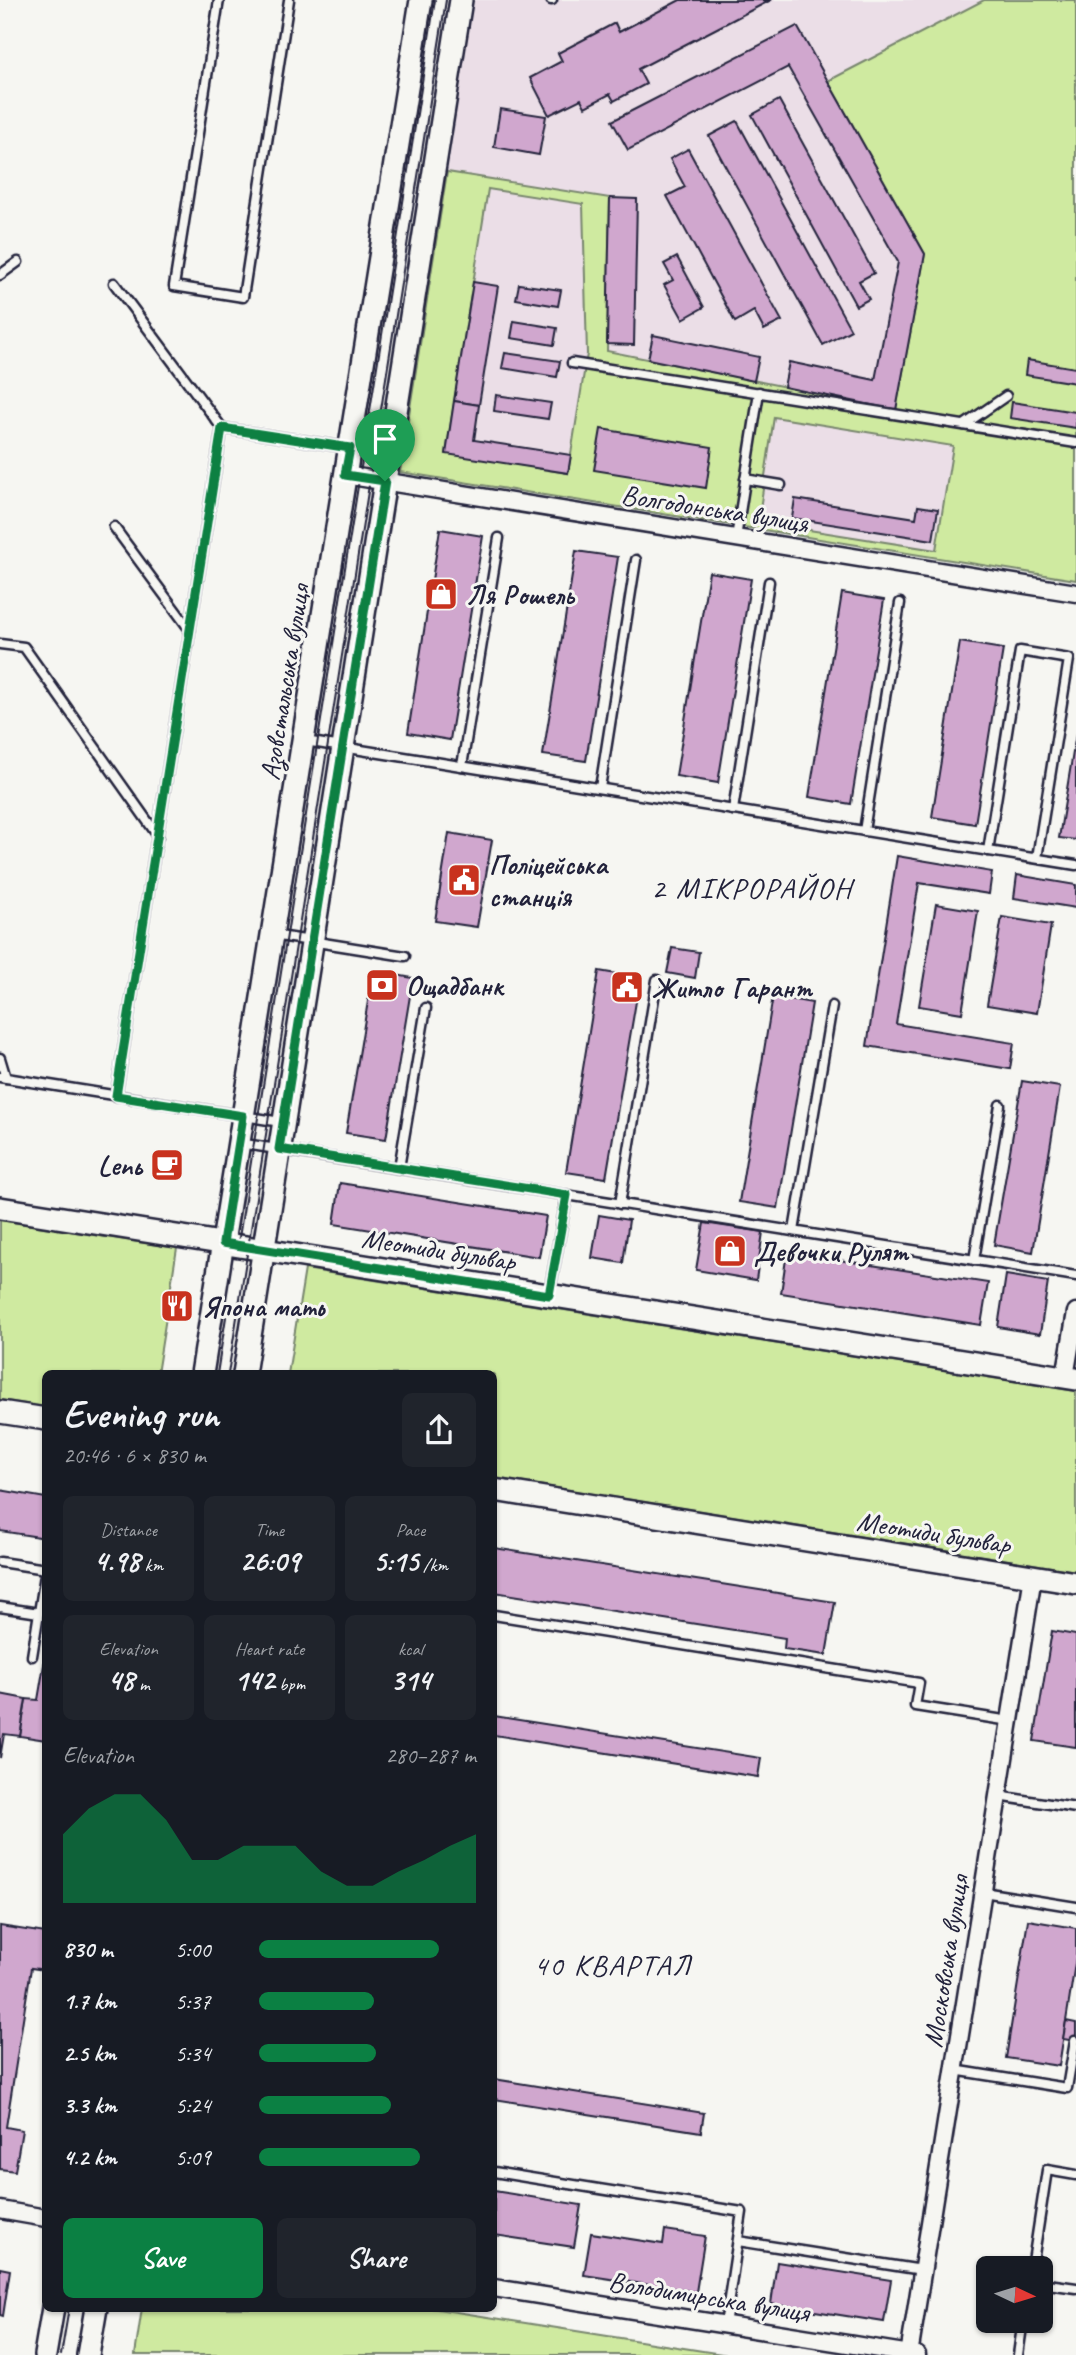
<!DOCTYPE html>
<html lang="en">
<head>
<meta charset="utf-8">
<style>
	:root { --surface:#171b24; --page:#20242c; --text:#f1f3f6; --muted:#9ea1a6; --accent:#0b8043 }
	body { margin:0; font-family:Caveat,sans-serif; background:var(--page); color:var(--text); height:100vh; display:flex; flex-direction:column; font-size:26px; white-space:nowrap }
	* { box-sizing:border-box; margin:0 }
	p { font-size:23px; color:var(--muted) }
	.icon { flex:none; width:38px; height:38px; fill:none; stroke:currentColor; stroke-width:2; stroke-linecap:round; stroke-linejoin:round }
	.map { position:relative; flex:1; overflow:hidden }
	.sheet { position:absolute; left:42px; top:1370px; width:455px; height:942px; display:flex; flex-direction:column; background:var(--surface); border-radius:10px; box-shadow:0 2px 5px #0004 }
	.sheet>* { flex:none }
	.needle { width:46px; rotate:94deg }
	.controls { position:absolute; left:976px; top:2256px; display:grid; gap:14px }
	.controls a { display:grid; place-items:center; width:77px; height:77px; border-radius:10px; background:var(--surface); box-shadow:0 2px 5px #0004; font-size:35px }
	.pin { position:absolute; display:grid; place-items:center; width:60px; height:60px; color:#fff; margin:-72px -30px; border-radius:50% 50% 50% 0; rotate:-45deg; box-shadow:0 0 7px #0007 }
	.pin .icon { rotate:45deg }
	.round { display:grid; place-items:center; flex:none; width:74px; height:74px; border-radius:10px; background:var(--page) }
	.headline { display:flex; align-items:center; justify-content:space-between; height:119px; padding:0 21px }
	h1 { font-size:38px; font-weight:700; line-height:52px }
	.metrics { display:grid; grid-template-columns:repeat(3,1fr); gap:10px; height:119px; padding:7px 21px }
	.metrics div { display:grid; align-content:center; border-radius:10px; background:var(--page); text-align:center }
	.metrics b { font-size:30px; font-weight:700 }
	.metrics small { font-size:19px; font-weight:400 }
	.metrics p { font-size:19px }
	.chart { height:196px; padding:14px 21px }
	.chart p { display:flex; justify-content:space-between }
	.chart svg { width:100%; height:126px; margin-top:7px; fill:var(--accent); opacity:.7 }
	.cta { display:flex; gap:14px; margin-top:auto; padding:14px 21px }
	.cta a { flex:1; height:80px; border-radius:10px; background:var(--accent); color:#fff; font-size:28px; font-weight:700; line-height:80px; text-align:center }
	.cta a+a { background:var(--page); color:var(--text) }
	ul { padding:0 21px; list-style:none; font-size:23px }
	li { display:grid; grid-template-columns:112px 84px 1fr; align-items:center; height:52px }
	li i { height:18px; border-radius:9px; background:var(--accent) }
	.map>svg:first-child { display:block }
</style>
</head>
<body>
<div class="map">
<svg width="1076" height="2355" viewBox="0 0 1076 2355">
	<rect width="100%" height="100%" fill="#f6f6f2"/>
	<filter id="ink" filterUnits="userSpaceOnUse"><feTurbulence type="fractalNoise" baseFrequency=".0143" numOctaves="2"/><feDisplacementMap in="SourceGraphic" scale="14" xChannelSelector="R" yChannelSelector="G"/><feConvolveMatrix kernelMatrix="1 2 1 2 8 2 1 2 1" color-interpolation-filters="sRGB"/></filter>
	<g filter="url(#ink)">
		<g fill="#ebdee7">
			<path d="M 474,0 L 984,0 L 828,81 L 925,254 L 896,410 L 607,351 L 610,198 L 447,172 Z"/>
			<path d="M 488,188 L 583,204 L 587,354 L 568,473 L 446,454 Z"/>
			<path d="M 774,417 L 953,446 L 936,551 L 757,522 Z"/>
		</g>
		<g fill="#cfeaa0" stroke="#78866e" stroke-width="2" fill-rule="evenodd">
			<path d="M 984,0 L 1076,0 L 1076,580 L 400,472 L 447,172 L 610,198 L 607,351 L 896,409 L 925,254 L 828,81 ZM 488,189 L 583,204 L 587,354 L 568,473 L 446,453 ZM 774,417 L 953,446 L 936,550 L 758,522 Z"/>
			<path d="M 0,1220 L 177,1248 L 157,1374 L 46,1374 L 45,1407 L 0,1400 Z"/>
			<path d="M 305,1269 L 1076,1391 L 1076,1571 L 494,1478 L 494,1374 L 288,1374 Z"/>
			<path d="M 142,2308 L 431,2308 L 728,2355 L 135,2355 Z"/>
		</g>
		<g fill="#d0a7ce" stroke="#22223b" stroke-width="2">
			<path d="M 680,0 L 771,0 L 638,69 L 646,84 L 614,101 L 610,94 L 585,107 L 581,99 L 549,115 L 530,78 L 562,61 L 558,53 L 615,23 L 619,32 Z"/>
			<path d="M 797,26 L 925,254 L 896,410 L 784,387 L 789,362 L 875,380 L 898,262 L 788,67 L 628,150 L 612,121 Z"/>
			<path d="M 779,100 L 874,273 L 859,281 L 869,299 L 856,306 L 752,115 Z"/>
			<path d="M 500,109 L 546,116 L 539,155 L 494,147 Z"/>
			<path d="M 737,121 L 851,330 L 823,345 L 709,136 Z"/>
			<path d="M 688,149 L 782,321 L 764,330 L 754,311 L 735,322 L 667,196 L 685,187 L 670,159 Z"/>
			<path d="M 610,198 L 637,199 L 634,345 L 607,344 Z"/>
			<path d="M 677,257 L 704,307 L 683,319 L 664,285 L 673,280 L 664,264 Z"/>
			<path d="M 473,282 L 498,286 L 479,405 L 454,401 Z"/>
			<path d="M 519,284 L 561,290 L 558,306 L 516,299 Z"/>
			<path d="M 514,321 L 557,328 L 554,345 L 511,338 Z"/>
			<path d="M 653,335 L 759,357 L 754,381 L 648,359 Z"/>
			<path d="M 505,353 L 560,361 L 557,377 L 502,368 Z"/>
			<path d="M 1027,360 L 1076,368 L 1076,383 L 1025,375 Z"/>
			<path d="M 496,395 L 551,403 L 548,419 L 494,411 Z"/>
			<path d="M 454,401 L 479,405 L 474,440 L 571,455 L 568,473 L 446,454 Z"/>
			<path d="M 1012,402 L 1076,412 L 1076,428 L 1010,418 Z"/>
			<path d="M 601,429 L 712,447 L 706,488 L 594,470 Z"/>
			<path d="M 795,499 L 916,518 L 918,506 L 938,509 L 933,540 L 792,518 Z"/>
			<path d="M 440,529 L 483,536 L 450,740 L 408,733 Z"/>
			<path d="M 576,551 L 618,557 L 586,761 L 543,755 Z"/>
			<path d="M 709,572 L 751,579 L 718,783 L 676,776 Z"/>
			<path d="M 842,593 L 884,600 L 851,804 L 809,797 Z"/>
			<path d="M 960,642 L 1003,649 L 975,824 L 932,817 Z"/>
			<path d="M 1076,734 L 1076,840 L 1059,838 Z"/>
			<path d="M 449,833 L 492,840 L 477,927 L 435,921 Z"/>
			<path d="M 897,856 L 992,872 L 989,894 L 919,883 L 896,1024 L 1014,1043 L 1010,1069 L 867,1046 Z"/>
			<path d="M 1017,875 L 1076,885 L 1076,908 L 1014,898 Z"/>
			<path d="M 936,904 L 978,911 L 962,1013 L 919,1006 Z"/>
			<path d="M 1002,917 L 1051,925 L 1037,1013 L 987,1005 Z"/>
			<path d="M 672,948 L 699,952 L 695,978 L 667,973 Z"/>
			<path d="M 373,971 L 413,978 L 386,1139 L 346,1133 Z"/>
			<path d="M 599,971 L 640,978 L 606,1178 L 566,1172 Z"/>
			<path d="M 773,996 L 812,1003 L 778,1208 L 739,1202 Z"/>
			<path d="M 1022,1081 L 1060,1087 L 1033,1252 L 994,1245 Z"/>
			<path d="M 340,1183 L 546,1216 L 539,1257 L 334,1224 Z"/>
			<path d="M 599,1215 L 629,1220 L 623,1263 L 592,1258 Z"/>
			<path d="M 704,1223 L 763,1232 L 756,1280 L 696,1270 Z"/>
			<path d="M 787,1252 L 988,1283 L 981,1325 L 781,1293 Z"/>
			<path d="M 1006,1275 L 1048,1282 L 1040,1334 L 998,1327 Z"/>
			<path d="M 173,1298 L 184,1300 L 181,1314 L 171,1312 Z"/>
			<path d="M 0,1490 L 46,1498 L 46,1538 L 0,1531 Z"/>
			<path d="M 494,1548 L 835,1602 L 826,1655 L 784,1649 L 785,1638 L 494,1592 Z"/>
			<path d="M 1052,1631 L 1076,1635 L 1076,1747 L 1034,1741 Z"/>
			<path d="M 46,1653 L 46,1740 L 20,1736 L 26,1699 L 38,1700 Z"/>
			<path d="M 0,1694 L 26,1699 L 20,1736 L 4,1734 L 0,1758 Z"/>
			<path d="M 494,1716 L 761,1758 L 758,1777 L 494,1735 Z"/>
			<path d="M 1028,1920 L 1076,1928 L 1076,1957 L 1059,2066 L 1006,2058 Z"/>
			<path d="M 0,1926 L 46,1933 L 45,1970 L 31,1968 L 6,2127 L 22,2130 L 15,2171 L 0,2169 Z"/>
			<path d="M 1066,2021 L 1076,2023 L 1076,2041 L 1063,2039 Z"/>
			<path d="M 494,2079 L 704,2113 L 701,2132 L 494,2099 Z"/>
			<path d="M 494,2191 L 581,2205 L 574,2247 L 494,2235 Z"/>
			<path d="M 665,2230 L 705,2236 L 696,2292 L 584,2275 L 591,2233 L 663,2244 Z"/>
			<path d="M 777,2262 L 891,2280 L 884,2322 L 771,2304 Z"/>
			<path d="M 0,2268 L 10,2270 L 3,2316 L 0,2315 Z"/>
		</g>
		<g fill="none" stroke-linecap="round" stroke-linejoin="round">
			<defs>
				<g id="service">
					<path d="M 219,0 L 174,286 L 243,297 L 289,0"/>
					<path d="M 551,0 L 552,0"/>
					<path d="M 0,275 L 18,262"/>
					<path d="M 114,283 L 222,428 L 389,454"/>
					<path d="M 572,363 L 1076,443"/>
					<path d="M 964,425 L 1006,396"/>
					<path d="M 745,479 L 781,485"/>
					<path d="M 114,527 L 190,630"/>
					<path d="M 736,538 L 759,392"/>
					<path d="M 0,644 L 24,647 L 158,836"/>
					<path d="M 305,741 L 1076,865"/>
					<path d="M 462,766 L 499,538"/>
					<path d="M 600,788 L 636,560"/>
					<path d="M 733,810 L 769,582"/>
					<path d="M 864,831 L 900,603"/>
					<path d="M 988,851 L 1020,651 L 1069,659 L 1037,858"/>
					<path d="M 273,935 L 405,956"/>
					<path d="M 0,1058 L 6,1078"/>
					<path d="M 0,1077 L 281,1122"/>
					<path d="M 116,1096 L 222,428"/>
					<path d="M 239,1143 L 1076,1276"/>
					<path d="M 399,1168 L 426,1008"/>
					<path d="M 620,1204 L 657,980"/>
					<path d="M 794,1231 L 832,1006"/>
					<path d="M 974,1260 L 1000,1105"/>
					<path d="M 549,1295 L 567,1195"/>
					<path d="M 0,1562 L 46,1569"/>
					<path d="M 0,1607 L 39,1613"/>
					<path d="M 494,1615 L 919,1683 L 915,1706 L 1010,1721"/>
					<path d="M 32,1656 L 46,1569"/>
					<path d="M 998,1796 L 1076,1808"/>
					<path d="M 983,1892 L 1076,1907"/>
					<path d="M 954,2070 L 1067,2088 L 1075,2041"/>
					<path d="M 494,2172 L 742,2212 L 725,2325"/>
					<path d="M 738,2241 L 922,2270"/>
					<path d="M 1032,2268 L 1047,2170 L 1076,2175"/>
					<path d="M 1041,2283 L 1076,2288"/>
					<path d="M 1018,2355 L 1023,2320"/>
				</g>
				<g id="minor">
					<path d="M 345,475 L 1076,593"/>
					<path d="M 1065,1377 L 1076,1312"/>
					<path d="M 0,2210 L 46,2218"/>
					<path d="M 494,2288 L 917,2355"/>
					<path d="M 909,2355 L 1033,1576"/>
				</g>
				<g id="tertiary">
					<path d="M 0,1208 L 1076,1379"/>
					<path d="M 202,1374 L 421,0"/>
					<path d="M 244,1374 L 461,0"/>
					<path d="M 0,1412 L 46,1419"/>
					<path d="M 494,1490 L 1076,1583"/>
					<path d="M 45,2355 L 53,2308"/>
					<path d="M 88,2355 L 96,2308"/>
				</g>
			</defs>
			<use href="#service" stroke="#22223b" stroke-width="13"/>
			<use href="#minor" stroke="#22223b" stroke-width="21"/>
			<use href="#tertiary" stroke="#22223b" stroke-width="26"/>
			<use href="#service" stroke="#f6f6f2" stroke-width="8"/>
			<use href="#minor" stroke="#f6f6f2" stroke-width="16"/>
			<use href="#tertiary" stroke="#f6f6f2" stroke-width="21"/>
			<g stroke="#22223b" stroke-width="2">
				<path d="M 238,1244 L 435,0"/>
				<path d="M 217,1374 L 226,1317"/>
				<path d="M 228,1374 L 446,0"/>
				<path d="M 61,2355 L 69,2308"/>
			</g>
		</g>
	</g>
	<g fill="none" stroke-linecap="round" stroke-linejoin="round" filter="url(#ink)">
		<defs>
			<path id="route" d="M 222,428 L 350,448 L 345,475 L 385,481 L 279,1149 L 567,1195 L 549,1295 L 223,1243 L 243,1116 L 116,1096 Z"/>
		</defs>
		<use href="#route" stroke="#fff" stroke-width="14"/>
		<use href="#route" stroke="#0b8043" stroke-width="9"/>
	</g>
	<defs>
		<symbol id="shop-square" viewBox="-11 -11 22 22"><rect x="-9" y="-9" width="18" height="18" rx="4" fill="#c8321e" stroke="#f6f6f2"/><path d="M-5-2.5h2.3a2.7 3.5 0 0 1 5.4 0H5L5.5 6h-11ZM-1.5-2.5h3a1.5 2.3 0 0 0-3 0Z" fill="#fff"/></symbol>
		<symbol id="civic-square" viewBox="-11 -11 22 22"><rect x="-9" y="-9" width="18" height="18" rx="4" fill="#c8321e" stroke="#f6f6f2"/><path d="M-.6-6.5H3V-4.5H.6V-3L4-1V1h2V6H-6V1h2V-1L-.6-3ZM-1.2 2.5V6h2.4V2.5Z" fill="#fff"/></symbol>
		<symbol id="bank-square" viewBox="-11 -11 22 22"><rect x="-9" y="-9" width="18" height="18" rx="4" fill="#c8321e" stroke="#f6f6f2"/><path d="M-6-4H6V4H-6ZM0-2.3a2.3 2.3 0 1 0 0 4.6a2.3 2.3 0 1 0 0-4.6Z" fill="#fff"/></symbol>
		<symbol id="cafe-square" viewBox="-11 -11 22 22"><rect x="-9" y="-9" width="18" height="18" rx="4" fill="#c8321e" stroke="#f6f6f2"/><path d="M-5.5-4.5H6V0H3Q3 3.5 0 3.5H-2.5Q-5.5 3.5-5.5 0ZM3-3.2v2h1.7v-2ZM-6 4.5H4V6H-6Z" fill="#fff"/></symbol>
		<symbol id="restaurant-square" viewBox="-11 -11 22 22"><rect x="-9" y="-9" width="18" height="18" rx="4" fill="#c8321e" stroke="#f6f6f2"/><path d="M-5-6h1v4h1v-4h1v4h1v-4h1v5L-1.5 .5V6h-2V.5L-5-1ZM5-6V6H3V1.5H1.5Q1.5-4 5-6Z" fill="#fff"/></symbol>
	</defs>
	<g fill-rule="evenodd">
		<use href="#shop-square" x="422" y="575" width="38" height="38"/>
		<use href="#civic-square" x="445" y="861" width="38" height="38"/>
		<use href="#bank-square" x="363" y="966" width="38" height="38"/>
		<use href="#civic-square" x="608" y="968" width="38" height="38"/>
		<use href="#cafe-square" x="148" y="1146" width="38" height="38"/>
		<use href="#shop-square" x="711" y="1232" width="38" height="38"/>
		<use href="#restaurant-square" x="158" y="1287" width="38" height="38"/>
	</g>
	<g text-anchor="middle" stroke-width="6" stroke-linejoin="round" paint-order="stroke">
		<g font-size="28" fill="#22223b" stroke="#f6f6f2">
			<text transform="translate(715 508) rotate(9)" y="10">Волгодонська вулиця</text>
			<text transform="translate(284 682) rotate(-81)" y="10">Азовстальська вулиця</text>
			<text transform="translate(439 1249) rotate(9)" y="10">Меотиди бульвар</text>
			<text transform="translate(934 1532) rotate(9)" y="10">Меотиди бульвар</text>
			<text transform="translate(945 1961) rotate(-81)" y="10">Московська вулиця</text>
			<text transform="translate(709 2296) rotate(9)" y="10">Володимирська вулиця</text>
		</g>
		<g font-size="28" font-weight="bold" fill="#22223b" stroke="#f6f6f2" text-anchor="start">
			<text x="466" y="604">Ля Рошель</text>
			<text x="489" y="874">Поліцейська<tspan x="489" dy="32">станція</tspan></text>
			<text x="406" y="995">Ощадбанк</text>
			<text x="652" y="997">Житло Гарант</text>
			<text x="142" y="1175" text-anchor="end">Lenь</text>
			<text x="754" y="1261">Девочки Рулят</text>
			<text x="202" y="1316">Япона мать</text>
		</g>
		<g font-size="30" letter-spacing="2" fill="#22223b" stroke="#f6f6f2">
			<text x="752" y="898">2 МІКРОРАЙОН</text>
			<text x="613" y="1975">40 КВАРТАЛ</text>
		</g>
	</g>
</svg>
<div class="controls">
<a><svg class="needle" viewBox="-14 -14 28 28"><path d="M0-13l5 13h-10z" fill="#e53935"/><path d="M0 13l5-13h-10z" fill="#9ea1a6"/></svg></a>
</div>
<div class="pin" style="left:385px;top:481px;background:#1e9e55"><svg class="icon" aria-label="arrive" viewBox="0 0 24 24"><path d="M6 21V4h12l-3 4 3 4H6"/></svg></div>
<section class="sheet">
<div class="headline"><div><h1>Evening run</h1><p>20:46 · 6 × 830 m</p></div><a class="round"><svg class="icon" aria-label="share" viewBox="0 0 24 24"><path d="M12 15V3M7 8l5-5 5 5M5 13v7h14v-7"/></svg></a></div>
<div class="metrics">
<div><p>Distance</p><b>4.98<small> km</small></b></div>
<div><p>Time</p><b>26:09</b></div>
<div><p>Pace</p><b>5:15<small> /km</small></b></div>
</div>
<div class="metrics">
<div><p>Elevation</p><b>48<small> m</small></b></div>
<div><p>Heart rate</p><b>142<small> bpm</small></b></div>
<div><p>kcal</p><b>314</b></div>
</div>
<div class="chart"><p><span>Elevation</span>280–287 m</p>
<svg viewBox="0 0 160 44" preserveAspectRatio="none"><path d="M0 44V20L10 11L20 6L30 6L40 15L50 29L60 29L70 24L80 24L90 24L100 33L110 38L120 38L130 33L140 29L150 24L160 20V44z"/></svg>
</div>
<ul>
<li><b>830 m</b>5:00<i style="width:83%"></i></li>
<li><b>1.7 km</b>5:37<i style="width:53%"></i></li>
<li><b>2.5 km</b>5:34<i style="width:54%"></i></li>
<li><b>3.3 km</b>5:24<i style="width:61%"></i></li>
<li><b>4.2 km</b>5:09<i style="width:74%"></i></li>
</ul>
<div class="cta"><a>Save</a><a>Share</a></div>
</section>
</div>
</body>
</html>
